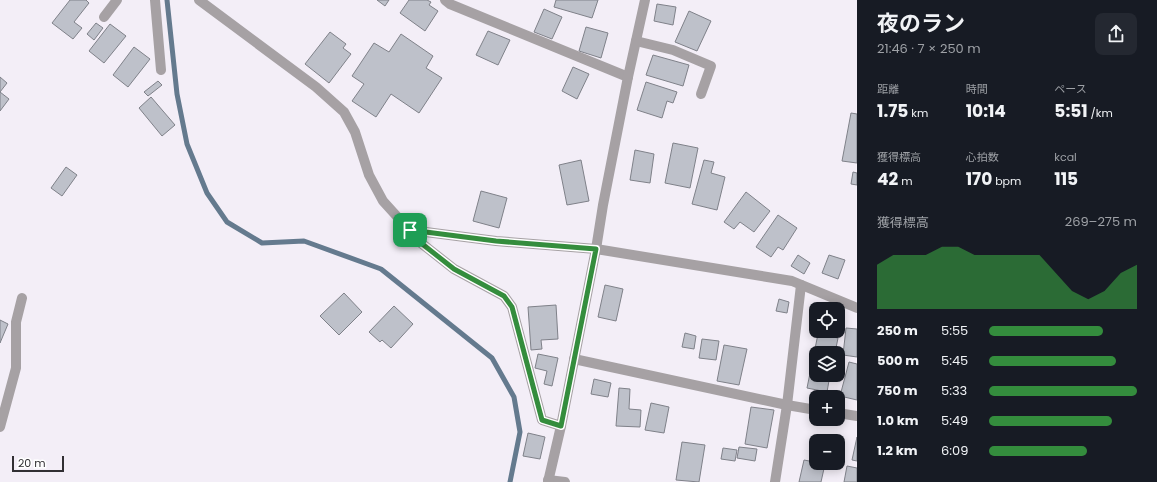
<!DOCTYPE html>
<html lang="ja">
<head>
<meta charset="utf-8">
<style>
	:root { --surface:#171b24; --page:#242831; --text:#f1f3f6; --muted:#9ea1a6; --accent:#348d3d }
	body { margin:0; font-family:Poppins,"Noto Sans JP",sans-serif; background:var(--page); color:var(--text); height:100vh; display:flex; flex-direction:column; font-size:15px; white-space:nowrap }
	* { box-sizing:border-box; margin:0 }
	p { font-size:13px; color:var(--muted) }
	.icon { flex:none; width:22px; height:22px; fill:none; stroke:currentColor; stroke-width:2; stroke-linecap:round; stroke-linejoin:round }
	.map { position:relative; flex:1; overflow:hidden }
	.side { display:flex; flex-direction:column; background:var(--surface); width:300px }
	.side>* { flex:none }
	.fabs { position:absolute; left:809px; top:302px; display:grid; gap:8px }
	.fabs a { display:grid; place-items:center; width:36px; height:36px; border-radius:8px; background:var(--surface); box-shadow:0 2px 10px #0003; font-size:20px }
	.scale { position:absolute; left:12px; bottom:10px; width:52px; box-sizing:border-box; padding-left:4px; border:2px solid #312f33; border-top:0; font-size:11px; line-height:14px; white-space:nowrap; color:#312f33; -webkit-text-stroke:3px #fff; paint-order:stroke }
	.pin { position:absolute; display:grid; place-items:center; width:34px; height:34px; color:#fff; margin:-17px; border-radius:8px; box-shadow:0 2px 6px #0006 }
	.round { display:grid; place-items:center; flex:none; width:42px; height:42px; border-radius:8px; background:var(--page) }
	.headline { display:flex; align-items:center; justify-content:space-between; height:68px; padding:0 20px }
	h1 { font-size:22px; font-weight:700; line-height:30px }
	.metrics { display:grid; grid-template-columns:repeat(3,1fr); gap:6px; height:68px; padding:4px 20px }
	.metrics div { display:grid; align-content:center }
	.metrics b { font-size:17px; font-weight:700 }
	.metrics small { font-size:11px; font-weight:400 }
	.metrics p { font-size:11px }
	.chart { height:112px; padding:8px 20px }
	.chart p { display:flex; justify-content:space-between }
	.chart svg { width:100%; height:72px; margin-top:4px; fill:var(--accent); opacity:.7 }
	ul { padding:0 20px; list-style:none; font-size:13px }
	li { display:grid; grid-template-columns:64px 48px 1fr; align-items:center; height:30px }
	li i { height:10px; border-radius:5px; background:var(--accent) }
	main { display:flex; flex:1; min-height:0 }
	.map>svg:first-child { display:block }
</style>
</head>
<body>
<main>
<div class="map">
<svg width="857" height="482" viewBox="0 0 857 482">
	<rect width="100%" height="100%" fill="#f3eef7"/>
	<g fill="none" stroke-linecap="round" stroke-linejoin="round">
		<path stroke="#647a8e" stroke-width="5" d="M 167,0 L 177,94 L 187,144 L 207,193 L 227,222 L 262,243 L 304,241 L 381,269 L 492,358 L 514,397 L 520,432 L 510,482"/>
	</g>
	<g fill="#bec1ca" stroke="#7f8189">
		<path d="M 70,0 L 86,0 L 89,3 L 74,22 L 82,28 L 73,39 L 52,23 Z"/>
		<path d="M 377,0 L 389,0 L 385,6 Z"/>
		<path d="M 409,0 L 427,0 L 431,2 L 429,5 L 438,11 L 425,31 L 400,13 Z"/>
		<path d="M 556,0 L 598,0 L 592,18 L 554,7 Z"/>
		<path d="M 657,4 L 676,7 L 673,25 L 654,21 Z"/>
		<path d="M 544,9 L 562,17 L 552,39 L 534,32 Z"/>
		<path d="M 689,11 L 711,21 L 697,51 L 675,42 Z"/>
		<path d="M 96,23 L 103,28 L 94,40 L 87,34 Z"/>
		<path d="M 110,24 L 126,36 L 104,63 L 89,51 Z"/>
		<path d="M 586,27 L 608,33 L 601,58 L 579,51 Z"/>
		<path d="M 488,31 L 510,40 L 498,65 L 476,55 Z"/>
		<path d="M 330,32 L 346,44 L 343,48 L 351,54 L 329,83 L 305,64 Z"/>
		<path d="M 401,34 L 433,56 L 426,68 L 442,78 L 419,113 L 391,94 L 376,117 L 352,101 L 364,84 L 352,76 L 374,43 L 389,52 Z"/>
		<path d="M 134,47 L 150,59 L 128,87 L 113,75 Z"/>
		<path d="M 653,55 L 689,65 L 683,86 L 646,75 Z"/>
		<path d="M 573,67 L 589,74 L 577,99 L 562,91 Z"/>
		<path d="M 0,77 L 7,83 L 0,92 Z"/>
		<path d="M 158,81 L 162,85 L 148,96 L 144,92 Z"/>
		<path d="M 646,82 L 677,92 L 673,103 L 667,101 L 662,118 L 637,110 Z"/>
		<path d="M 0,92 L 9,99 L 0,111 Z"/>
		<path d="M 151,97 L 175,125 L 162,136 L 139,108 Z"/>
		<path d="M 851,113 L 857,114 L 857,163 L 842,161 Z"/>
		<path d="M 673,143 L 698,148 L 690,188 L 665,183 Z"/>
		<path d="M 635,150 L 654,154 L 650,183 L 630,180 Z"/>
		<path d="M 581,160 L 589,201 L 567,205 L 559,165 Z"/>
		<path d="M 704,160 L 714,162 L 711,173 L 725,177 L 717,210 L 692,204 Z"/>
		<path d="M 66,167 L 77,175 L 62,196 L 51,188 Z"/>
		<path d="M 853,172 L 857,173 L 857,185 L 851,184 Z"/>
		<path d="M 481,191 L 507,198 L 499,228 L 473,221 Z"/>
		<path d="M 746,192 L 770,211 L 754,232 L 740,222 L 734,229 L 724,222 Z"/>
		<path d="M 778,215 L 797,228 L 783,250 L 778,247 L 771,257 L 756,247 Z"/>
		<path d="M 798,255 L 810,263 L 804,274 L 791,266 Z"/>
		<path d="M 829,255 L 845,260 L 838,279 L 822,273 Z"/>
		<path d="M 605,285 L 623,289 L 616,321 L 598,317 Z"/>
		<path d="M 344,293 L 362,312 L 339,335 L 320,316 Z"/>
		<path d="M 779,299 L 789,302 L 787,313 L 776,311 Z"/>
		<path d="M 556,305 L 558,339 L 541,340 L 542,349 L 531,350 L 528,307 Z"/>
		<path d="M 394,306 L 413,324 L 391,348 L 382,340 L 380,342 L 369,332 Z"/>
		<path d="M 813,308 L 820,309 L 816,309 L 816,326 L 811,326 Z"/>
		<path d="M 838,311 L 842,311 L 840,329 L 838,328 Z"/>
		<path d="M 0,320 L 8,324 L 0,343 Z"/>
		<path d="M 846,328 L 857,329 L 857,357 L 843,355 Z"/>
		<path d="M 685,333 L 696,336 L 694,349 L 682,347 Z"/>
		<path d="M 818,334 L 838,338 L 835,353 L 816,353 L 816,375 L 830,375 L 827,392 L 807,388 Z"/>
		<path d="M 702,339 L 719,341 L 716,360 L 699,358 Z"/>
		<path d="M 724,345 L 747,349 L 739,385 L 717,381 Z"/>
		<path d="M 538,354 L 558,358 L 552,386 L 544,384 L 547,371 L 535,368 Z"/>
		<path d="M 849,362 L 857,364 L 857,400 L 840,396 Z"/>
		<path d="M 594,379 L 611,383 L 608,397 L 591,394 Z"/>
		<path d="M 619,388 L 630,389 L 629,409 L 641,410 L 640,427 L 616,426 Z"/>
		<path d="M 651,403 L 669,407 L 664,433 L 645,430 Z"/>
		<path d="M 751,407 L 774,410 L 767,448 L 745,444 Z"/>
		<path d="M 528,433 L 545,437 L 540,459 L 523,456 Z"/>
		<path d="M 857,437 L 857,461 L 852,460 Z"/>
		<path d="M 682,442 L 705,445 L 699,482 L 676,480 Z"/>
		<path d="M 739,447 L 757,449 L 755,461 L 737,458 Z"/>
		<path d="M 723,448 L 737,450 L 735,461 L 721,459 Z"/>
		<path d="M 804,460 L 825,464 L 821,482 L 799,482 Z"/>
		<path d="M 847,466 L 857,468 L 857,482 L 844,482 Z"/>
	</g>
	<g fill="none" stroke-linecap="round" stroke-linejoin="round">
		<g stroke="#a6a1a4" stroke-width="10">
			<path d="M 155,0 L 161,70"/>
			<path d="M 199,0 L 316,87 L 344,112 L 355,132 L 369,175 L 383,201 L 421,243 L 454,269 L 504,296 L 512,307 L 542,420 L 561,426"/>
			<path d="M 445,0 L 450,4 L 628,77"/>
			<path d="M 104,17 L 117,0"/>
			<path d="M 636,41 L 673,50 L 711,66 L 701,94"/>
			<path d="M 410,230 L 496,241 L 596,249 L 792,281 L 857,308"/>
			<path d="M 574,359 L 787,405 L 816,410"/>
			<path d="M 838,413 L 857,416"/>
			<path d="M 0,427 L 16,368 L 16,322 L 22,298"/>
			<path d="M 548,480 L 565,482"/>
			<path d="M 548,482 L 561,426 L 596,249 L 603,205 L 628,77 L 645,0"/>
			<path d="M 775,482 L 787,405 L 801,285"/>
		</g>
	</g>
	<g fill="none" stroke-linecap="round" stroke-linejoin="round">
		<defs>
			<path id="route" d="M 410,230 L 496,241 L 596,249 L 561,426 L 542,420 L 512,307 L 504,296 L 454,269 L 421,243 Z"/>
		</defs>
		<use href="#route" stroke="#fff" stroke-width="8"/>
		<use href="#route" stroke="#348d3d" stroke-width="5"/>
	</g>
</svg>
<div class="fabs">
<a><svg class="icon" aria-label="locate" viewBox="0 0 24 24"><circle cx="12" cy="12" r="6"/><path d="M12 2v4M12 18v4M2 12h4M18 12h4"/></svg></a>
<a><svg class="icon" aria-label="layers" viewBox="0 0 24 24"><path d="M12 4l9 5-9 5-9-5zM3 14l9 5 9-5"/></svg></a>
<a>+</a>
<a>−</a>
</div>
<div class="scale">20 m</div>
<div class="pin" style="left:410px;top:230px;background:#1e9e55"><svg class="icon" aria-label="arrive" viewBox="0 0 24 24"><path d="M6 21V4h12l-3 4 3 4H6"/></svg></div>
</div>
<section class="side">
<div class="headline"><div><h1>夜のラン</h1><p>21:46 · 7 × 250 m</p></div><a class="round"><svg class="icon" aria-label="share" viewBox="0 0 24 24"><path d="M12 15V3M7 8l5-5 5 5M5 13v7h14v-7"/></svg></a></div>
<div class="metrics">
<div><p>距離</p><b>1.75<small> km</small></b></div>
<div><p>時間</p><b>10:14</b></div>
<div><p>ペース</p><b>5:51<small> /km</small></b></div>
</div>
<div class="metrics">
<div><p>獲得標高</p><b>42<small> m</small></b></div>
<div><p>心拍数</p><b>170<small> bpm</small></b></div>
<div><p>kcal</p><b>115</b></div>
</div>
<div class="chart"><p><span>獲得標高</span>269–275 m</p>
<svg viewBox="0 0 160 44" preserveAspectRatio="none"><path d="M0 44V17L10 11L20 11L30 11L40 6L50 6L60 11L70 11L80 11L90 11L100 11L110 22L120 33L130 38L140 33L150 22L160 17V44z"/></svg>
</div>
<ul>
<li><b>250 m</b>5:55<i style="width:77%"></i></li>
<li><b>500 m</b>5:45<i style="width:86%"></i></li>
<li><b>750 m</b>5:33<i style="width:100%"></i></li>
<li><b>1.0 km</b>5:49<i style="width:83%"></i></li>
<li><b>1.2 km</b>6:09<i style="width:66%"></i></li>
</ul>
</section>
</main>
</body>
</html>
